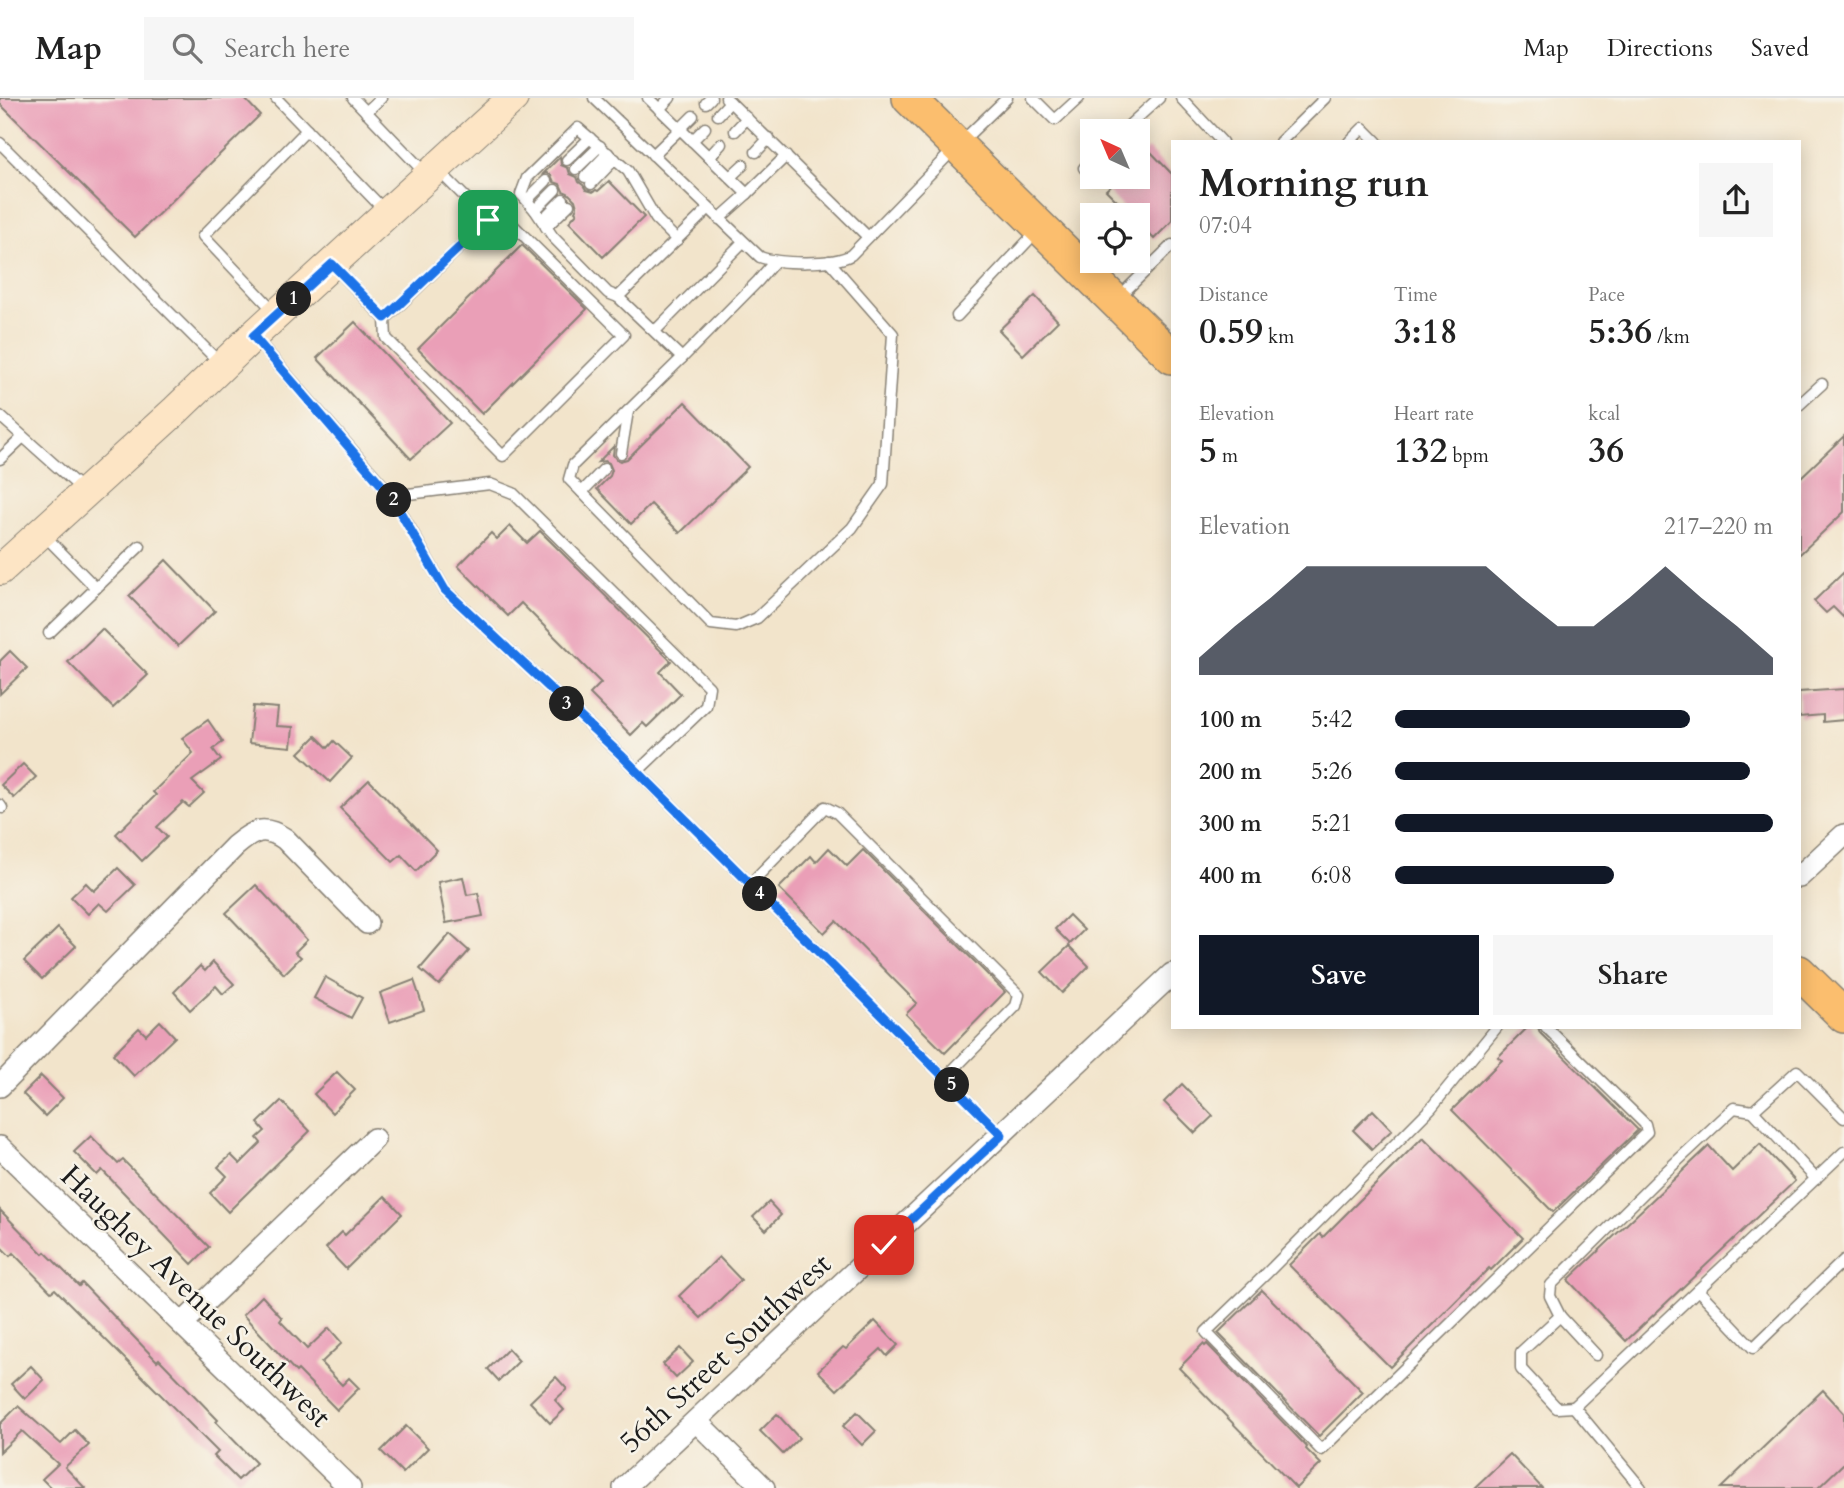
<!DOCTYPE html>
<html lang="en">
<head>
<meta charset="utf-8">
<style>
	:root { --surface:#fff; --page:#f6f6f6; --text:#222; --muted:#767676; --line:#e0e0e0; --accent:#111827 }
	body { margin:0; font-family:Cardo,serif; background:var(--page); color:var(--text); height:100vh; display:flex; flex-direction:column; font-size:26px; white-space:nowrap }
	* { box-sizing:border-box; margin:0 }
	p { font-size:23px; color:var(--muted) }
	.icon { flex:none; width:38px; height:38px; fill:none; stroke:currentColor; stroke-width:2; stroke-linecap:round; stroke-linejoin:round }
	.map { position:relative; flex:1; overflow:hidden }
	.panel { position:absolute; left:1171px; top:42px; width:630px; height:889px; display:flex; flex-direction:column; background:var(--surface); border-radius:0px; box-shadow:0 4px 18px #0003 }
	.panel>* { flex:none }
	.needle { width:46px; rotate:316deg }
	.tools { position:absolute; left:1080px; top:21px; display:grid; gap:14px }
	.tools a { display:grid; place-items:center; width:70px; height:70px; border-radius:0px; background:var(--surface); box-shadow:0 4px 18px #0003; font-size:35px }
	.pin { position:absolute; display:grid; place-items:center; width:60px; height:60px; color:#fff; margin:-30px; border-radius:14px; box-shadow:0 4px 10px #0006 }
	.km { position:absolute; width:35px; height:35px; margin:-18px; border-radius:50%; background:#222; color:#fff; font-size:19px; line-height:35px; text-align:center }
	.round { display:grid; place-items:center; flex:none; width:74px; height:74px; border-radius:0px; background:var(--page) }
	.overview { display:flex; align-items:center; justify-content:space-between; height:119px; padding:0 28px }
	h1 { font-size:38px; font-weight:700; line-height:52px }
	.figures { display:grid; grid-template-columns:repeat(3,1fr); gap:10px; height:119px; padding:7px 28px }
	.figures div { display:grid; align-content:center }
	.figures b { font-size:35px; font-weight:700 }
	.figures small { font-size:19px; font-weight:400 }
	.figures p { font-size:19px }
	.chart { height:196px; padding:14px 28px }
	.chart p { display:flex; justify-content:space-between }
	.chart svg { width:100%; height:126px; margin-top:7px; fill:var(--accent); opacity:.7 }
	.primary-button { display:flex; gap:14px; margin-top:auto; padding:14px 28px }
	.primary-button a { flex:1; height:80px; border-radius:0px; background:var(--accent); color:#fff; font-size:28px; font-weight:700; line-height:80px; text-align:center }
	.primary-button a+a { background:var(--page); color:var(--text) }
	ul { padding:0 28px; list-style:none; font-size:23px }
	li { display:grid; grid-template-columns:112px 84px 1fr; align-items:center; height:52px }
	li i { height:18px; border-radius:9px; background:var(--accent) }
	header { display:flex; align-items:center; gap:42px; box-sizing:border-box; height:98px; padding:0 35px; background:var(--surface); border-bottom:2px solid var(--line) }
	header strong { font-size:33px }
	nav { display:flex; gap:38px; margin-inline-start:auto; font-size:24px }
	.search { width:490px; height:63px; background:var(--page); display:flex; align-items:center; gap:18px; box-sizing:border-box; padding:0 24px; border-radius:0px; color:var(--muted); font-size:26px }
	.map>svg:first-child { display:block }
</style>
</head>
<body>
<header>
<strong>Map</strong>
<div class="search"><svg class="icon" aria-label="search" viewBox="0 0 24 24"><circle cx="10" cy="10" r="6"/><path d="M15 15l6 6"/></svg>Search here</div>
<nav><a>Map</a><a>Directions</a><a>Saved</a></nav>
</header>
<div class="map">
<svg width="1844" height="1390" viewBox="0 0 1844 1390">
	<rect width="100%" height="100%" fill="#f7f3e8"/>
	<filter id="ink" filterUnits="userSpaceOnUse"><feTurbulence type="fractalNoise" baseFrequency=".0143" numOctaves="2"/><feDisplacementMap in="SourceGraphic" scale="14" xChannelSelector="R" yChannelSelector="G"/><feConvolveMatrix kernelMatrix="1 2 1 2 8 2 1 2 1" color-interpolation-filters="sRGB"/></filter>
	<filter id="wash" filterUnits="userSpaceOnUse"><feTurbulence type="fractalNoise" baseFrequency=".00686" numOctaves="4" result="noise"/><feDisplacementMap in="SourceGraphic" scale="28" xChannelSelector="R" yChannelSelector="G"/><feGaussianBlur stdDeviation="1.57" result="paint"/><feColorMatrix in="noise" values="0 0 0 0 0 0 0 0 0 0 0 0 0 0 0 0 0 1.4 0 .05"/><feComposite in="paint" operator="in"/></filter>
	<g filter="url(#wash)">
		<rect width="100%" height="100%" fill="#f2e4cb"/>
		<g id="blocks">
			<g fill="#ea9fb7">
				<path d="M 0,0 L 244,0 L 260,17 L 135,139 L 0,6 Z"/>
				<path d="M 1148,51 L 1172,76 L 1172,123 L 1154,141 L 1138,124 L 1138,117 L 1131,117 L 1106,92 L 1120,79 L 1138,79 L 1138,61 Z"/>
				<path d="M 560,59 L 561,67 L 568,70 L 570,76 L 577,79 L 579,84 L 583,87 L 586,92 L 593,94 L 596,92 L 598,93 L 609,83 L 644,119 L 603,159 L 569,124 L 577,115 L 575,113 L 577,109 L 575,102 L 568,95 L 563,93 L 560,86 L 554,84 L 551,77 L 547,75 L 542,77 Z"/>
				<path d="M 522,147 L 587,211 L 482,316 L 418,251 Z"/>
				<path d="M 1035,198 L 1058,223 L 1023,257 L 999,232 Z"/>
				<path d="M 355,224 L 450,325 L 411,361 L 317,260 Z"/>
				<path d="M 685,304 L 748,369 L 680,435 L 651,406 L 631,426 L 597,391 L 610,378 L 612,372 L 609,365 L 605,363 L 598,364 L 614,348 L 613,357 L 616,361 L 620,363 L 627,361 Z"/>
				<path d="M 1844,338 L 1844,414 L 1799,457 L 1799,381 Z"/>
				<path d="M 510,428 L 527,445 L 540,433 L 671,563 L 660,574 L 681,596 L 647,629 L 643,625 L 631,637 L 590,596 L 601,585 L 521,505 L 508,518 L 458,468 L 491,435 L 497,441 Z"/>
				<path d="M 166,462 L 215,513 L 178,548 L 129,498 Z"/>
				<path d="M 1844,474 L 1844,520 L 1833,509 L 1826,515 L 1814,503 Z"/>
				<path d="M 102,531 L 148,577 L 113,610 L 68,564 Z"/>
				<path d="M 10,553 L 27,570 L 0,596 L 0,563 Z"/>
				<path d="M 1844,591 L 1844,622 L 1823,624 L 1823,617 L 1799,619 L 1799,594 Z"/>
				<path d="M 253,608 L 278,610 L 276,628 L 293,629 L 291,649 L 249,645 Z"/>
				<path d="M 208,622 L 223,644 L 213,651 L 221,662 L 192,683 L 204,695 L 189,709 L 183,704 L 157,729 L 167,739 L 142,763 L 116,736 L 156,697 L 153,694 L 193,655 L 182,640 Z"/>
				<path d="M 316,638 L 328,650 L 334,643 L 352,660 L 330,684 L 299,655 Z"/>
				<path d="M 23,666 L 36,679 L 14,700 L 1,687 Z"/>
				<path d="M 369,682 L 437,752 L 416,773 L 401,757 L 393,764 L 340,710 Z"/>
				<path d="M 829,750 L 847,768 L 863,752 L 1005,894 L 945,955 L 906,916 L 917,905 L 836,823 L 824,835 L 779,790 L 811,758 L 816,764 Z"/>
				<path d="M 118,770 L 135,787 L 108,813 L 99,805 L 88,816 L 71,799 L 86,785 L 94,793 Z"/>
				<path d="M 463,779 L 467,797 L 478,795 L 483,818 L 446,825 L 438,784 Z"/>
				<path d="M 256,787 L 307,842 L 295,854 L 301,859 L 284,876 L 226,815 Z"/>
				<path d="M 1069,817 L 1084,832 L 1070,846 L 1055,831 Z"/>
				<path d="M 58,830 L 76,848 L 42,881 L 24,863 Z"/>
				<path d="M 450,836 L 469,853 L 439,887 L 420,871 Z"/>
				<path d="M 1069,848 L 1089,868 L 1062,895 L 1042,874 Z"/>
				<path d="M 213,864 L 234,886 L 223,896 L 216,888 L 190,912 L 174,894 L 200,868 L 205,873 Z"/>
				<path d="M 325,879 L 362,900 L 351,920 L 314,900 Z"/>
				<path d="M 414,882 L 424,912 L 390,924 L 380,895 Z"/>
				<path d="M 160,923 L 175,939 L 134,978 L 113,956 L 139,930 L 146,937 Z"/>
				<path d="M 1528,929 L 1538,929 L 1540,935 L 1638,1032 L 1553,1114 L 1452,1012 L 1502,962 L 1498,959 Z"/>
				<path d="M 337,974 L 355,992 L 332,1015 L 314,996 Z"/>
				<path d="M 41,978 L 63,1000 L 45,1018 L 23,996 Z"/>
				<path d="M 1182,986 L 1213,1018 L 1195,1035 L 1164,1004 Z"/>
				<path d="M 281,1003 L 310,1033 L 228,1114 L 210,1095 L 227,1078 L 218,1069 L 231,1057 L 240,1066 L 261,1045 L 257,1040 L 265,1033 L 258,1025 Z"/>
				<path d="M 1373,1012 L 1392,1032 L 1372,1051 L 1353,1032 Z"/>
				<path d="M 91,1038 L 118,1066 L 123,1062 L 209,1149 L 192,1166 L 102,1072 L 97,1077 L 74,1054 Z"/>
				<path d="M 1423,1039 L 1523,1140 L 1491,1172 L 1489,1170 L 1390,1269 L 1289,1167 L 1320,1136 L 1323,1139 Z"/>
				<path d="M 1760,1046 L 1795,1083 L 1626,1243 L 1568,1182 L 1709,1048 L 1732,1073 Z"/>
				<path d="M 385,1098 L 402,1116 L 346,1171 L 326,1150 L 342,1134 L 345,1137 Z"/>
				<path d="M 769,1104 L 781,1117 L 766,1132 L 753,1119 Z"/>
				<path d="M 0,1112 L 43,1156 L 45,1154 L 79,1188 L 82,1185 L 157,1263 L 159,1261 L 218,1322 L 216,1324 L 256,1365 L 238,1382 L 214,1358 L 218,1354 L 55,1191 L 51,1194 L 13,1155 L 10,1158 L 0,1148 Z"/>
				<path d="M 719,1159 L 741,1182 L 701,1220 L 679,1198 Z"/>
				<path d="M 1262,1192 L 1363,1294 L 1319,1338 L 1218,1235 Z"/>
				<path d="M 262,1198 L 282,1220 L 280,1223 L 307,1251 L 329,1230 L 342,1245 L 321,1265 L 342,1287 L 349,1280 L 359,1290 L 337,1312 L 298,1272 L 296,1274 L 243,1217 Z"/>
				<path d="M 875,1223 L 898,1247 L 887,1258 L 881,1251 L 837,1292 L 818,1273 L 843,1249 L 846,1251 Z"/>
				<path d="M 1203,1246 L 1205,1248 L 1207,1246 L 1307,1349 L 1306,1351 L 1321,1366 L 1296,1390 L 1179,1270 Z"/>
				<path d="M 680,1250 L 693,1264 L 676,1280 L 663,1266 Z"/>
				<path d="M 508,1251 L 519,1263 L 499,1283 L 488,1271 Z"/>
				<path d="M 31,1268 L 44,1282 L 25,1301 L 11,1286 Z"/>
				<path d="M 556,1279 L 567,1291 L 555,1302 L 564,1312 L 550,1325 L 530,1304 Z"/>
				<path d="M 1823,1292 L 1844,1315 L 1844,1365 L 1818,1390 L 1721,1390 Z"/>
				<path d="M 18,1308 L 61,1346 L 75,1332 L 89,1347 L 65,1369 L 85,1390 L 51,1390 L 42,1381 L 58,1366 L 22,1333 L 0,1354 L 0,1326 Z"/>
				<path d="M 857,1314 L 876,1333 L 862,1347 L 843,1328 Z"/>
				<path d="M 777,1316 L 799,1340 L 783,1356 L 760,1333 Z"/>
				<path d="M 406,1328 L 428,1350 L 403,1375 L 381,1353 Z"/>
				<path d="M 1510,1356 L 1542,1390 L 1474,1390 Z"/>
			</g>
		</g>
	</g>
	<g filter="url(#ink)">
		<use href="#blocks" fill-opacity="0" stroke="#878074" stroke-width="2"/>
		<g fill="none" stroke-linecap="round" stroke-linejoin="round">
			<defs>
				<g id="lane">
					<path d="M 276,0 L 386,114"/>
					<path d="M 353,0 L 426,76"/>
					<path d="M 594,0 L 760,159 C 779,166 834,167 851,157 L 957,48 L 1007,0"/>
					<path d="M 648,0 L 680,31 L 653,57"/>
					<path d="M 726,0 L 868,139"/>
					<path d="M 1033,0 L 1055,22 L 1079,0"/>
					<path d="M 1181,0 L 1222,44"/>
					<path d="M 706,5 L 711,0"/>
					<path d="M 659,11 L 670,0"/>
					<path d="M 366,14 L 381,0"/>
					<path d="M 718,17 L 730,4"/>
					<path d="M 693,18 L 680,31 L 747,96 L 719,121"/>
					<path d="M 735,33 L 747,20"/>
					<path d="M 1123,33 L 1159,0"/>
					<path d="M 692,43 L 705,30"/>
					<path d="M 1280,44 L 1325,0"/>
					<path d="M 1349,44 L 1363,30 L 1377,44"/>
					<path d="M 0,45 L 221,266"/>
					<path d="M 756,54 L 769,40"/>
					<path d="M 709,59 L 721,46"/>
					<path d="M 567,62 L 590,40"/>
					<path d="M 1084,70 L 1092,62"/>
					<path d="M 576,71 L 600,48"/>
					<path d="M 585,79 L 608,55"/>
					<path d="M 730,79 L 743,67"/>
					<path d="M 591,86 L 615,61"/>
					<path d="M 555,92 L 535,112 L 553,139 L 608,195 L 618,199"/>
					<path d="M 747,96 L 786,58"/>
					<path d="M 527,102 L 546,83"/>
					<path d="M 535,112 L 521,96 L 527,80 L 578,30 L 628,73 L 656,121 L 677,142"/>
					<path d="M 542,122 L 563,101"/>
					<path d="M 546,129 L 569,107"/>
					<path d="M 775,163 L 758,183 L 682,260 L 573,367 L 569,381 L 711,526 L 736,529 L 757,520 L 852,430 L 883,386 L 893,236 L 829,163"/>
					<path d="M 334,168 L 385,221 L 488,122 L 437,71"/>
					<path d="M 1117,201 L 1172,147"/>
					<path d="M 275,214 L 203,138 L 307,32"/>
					<path d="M 957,218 L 1039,131"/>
					<path d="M 385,221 L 386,240 L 503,358 L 624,237 L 513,127 L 488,122"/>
					<path d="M 655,233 L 743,144"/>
					<path d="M 255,240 L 392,398 L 445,492 L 621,657 L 1002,1037"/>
					<path d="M 682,260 L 618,199 L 708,111"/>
					<path d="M 1799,307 L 1822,286"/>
					<path d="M 0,318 L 83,392"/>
					<path d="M 621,355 L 628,313"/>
					<path d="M 0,361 L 22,340"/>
					<path d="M 582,394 L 604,371"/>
					<path d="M 392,398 L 490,386 L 513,395 L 709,589 L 706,608 L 638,673"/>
					<path d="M 43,436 L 96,490"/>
					<path d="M 49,535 L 140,448"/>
					<path d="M 0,707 L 2,710"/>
					<path d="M 750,786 L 825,709 L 837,715 L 1019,897 L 1016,908 L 945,980"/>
					<path d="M 1497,929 L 1431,1010 L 1266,1176 L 1206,1234 L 1321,1352 L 1647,1034 L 1645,1026 L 1546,929"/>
					<path d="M 1816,1081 L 1753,1013 L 1797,973 L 1844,1020"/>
					<path d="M 1698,1192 L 1753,1250 L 1844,1162"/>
					<path d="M 1560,1218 L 1596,1257"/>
					<path d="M 1574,1309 L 1557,1310 L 1521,1271 L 1521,1254 L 1560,1218 L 1550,1198 L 1551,1187 L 1659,1080 L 1734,1010 L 1753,1013"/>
					<path d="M 1641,1390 L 1574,1309 L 1844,1054"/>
				</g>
				<g id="street">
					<path d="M 1799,779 L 1844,737"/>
					<path d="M 0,988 L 235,748 C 254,732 264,727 285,741 L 367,825"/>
					<path d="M 0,1049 L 350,1390"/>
					<path d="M 182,1226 L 374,1041"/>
					<path d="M 696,1323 L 764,1390"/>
					<path d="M 624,1390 L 1172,876"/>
				</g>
				<path id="secondary" d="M 0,472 L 176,312 L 253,238 L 513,0"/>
				<g id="primary">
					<path d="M 909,0 L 1172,259"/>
					<path d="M 1799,874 L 1844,918"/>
				</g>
			</defs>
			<use href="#lane" stroke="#878074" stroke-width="13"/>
			<use href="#street" stroke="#878074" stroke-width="24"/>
			<use href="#secondary" stroke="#878074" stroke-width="32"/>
			<use href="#primary" stroke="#878074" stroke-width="36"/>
			<use href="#lane" stroke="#fff" stroke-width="10"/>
			<use href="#street" stroke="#fff" stroke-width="21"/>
			<use href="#secondary" stroke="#fde5c5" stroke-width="30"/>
			<use href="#primary" stroke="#fbbe6e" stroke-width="33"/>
		</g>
	</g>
	<g fill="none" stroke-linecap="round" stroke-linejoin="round" filter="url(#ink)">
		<defs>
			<path id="route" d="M 488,122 L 385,220 L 332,166 L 253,238 L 391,398 L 445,492 L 621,657 L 1002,1037 L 884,1147"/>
		</defs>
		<use href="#route" stroke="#fff" stroke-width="14"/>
		<use href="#route" stroke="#1a73e8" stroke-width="9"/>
	</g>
	<g text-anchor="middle" stroke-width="5" stroke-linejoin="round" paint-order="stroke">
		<g font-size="30" fill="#1c1c1c" stroke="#f7f3e8">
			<text transform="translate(196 1198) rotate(44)" y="10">Haughey Avenue Southwest</text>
			<text transform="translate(725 1255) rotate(-43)" y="10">56th Street Southwest</text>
		</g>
	</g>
</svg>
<div class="tools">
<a><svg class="needle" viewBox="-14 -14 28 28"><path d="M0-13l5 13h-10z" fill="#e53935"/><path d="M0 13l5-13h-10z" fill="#767676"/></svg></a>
<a><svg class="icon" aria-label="locate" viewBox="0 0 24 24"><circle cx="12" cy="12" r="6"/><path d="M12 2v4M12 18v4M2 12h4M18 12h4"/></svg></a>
</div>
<div class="pin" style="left:488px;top:122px;background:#1e9e55"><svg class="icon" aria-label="arrive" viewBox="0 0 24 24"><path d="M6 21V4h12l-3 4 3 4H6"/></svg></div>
<div class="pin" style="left:884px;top:1147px;background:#d93025"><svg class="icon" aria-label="check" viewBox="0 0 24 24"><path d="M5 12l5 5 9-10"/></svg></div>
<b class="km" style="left:294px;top:201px">1</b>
<b class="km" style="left:394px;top:402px">2</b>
<b class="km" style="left:567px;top:606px">3</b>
<b class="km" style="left:760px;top:796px">4</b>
<b class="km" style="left:952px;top:987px">5</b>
<section class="panel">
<div class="overview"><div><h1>Morning run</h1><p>07:04</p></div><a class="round"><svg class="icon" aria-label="share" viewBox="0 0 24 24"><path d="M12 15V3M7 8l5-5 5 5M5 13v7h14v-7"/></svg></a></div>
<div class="figures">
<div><p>Distance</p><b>0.59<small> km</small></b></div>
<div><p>Time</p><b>3:18</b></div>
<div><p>Pace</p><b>5:36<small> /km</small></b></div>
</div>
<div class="figures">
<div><p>Elevation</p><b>5<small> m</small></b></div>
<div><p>Heart rate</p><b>132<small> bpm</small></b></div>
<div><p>kcal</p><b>36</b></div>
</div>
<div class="chart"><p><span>Elevation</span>217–220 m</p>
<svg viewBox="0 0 160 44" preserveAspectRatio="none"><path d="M0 44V38L10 27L20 17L30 6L40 6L50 6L60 6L70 6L80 6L90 17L100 27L110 27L120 17L130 6L140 17L150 27L160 38V44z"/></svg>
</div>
<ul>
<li><b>100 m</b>5:42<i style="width:78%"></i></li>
<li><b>200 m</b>5:26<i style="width:94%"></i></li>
<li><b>300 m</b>5:21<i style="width:100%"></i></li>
<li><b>400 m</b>6:08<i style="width:58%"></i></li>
</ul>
<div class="primary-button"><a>Save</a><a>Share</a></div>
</section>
</div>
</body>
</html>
